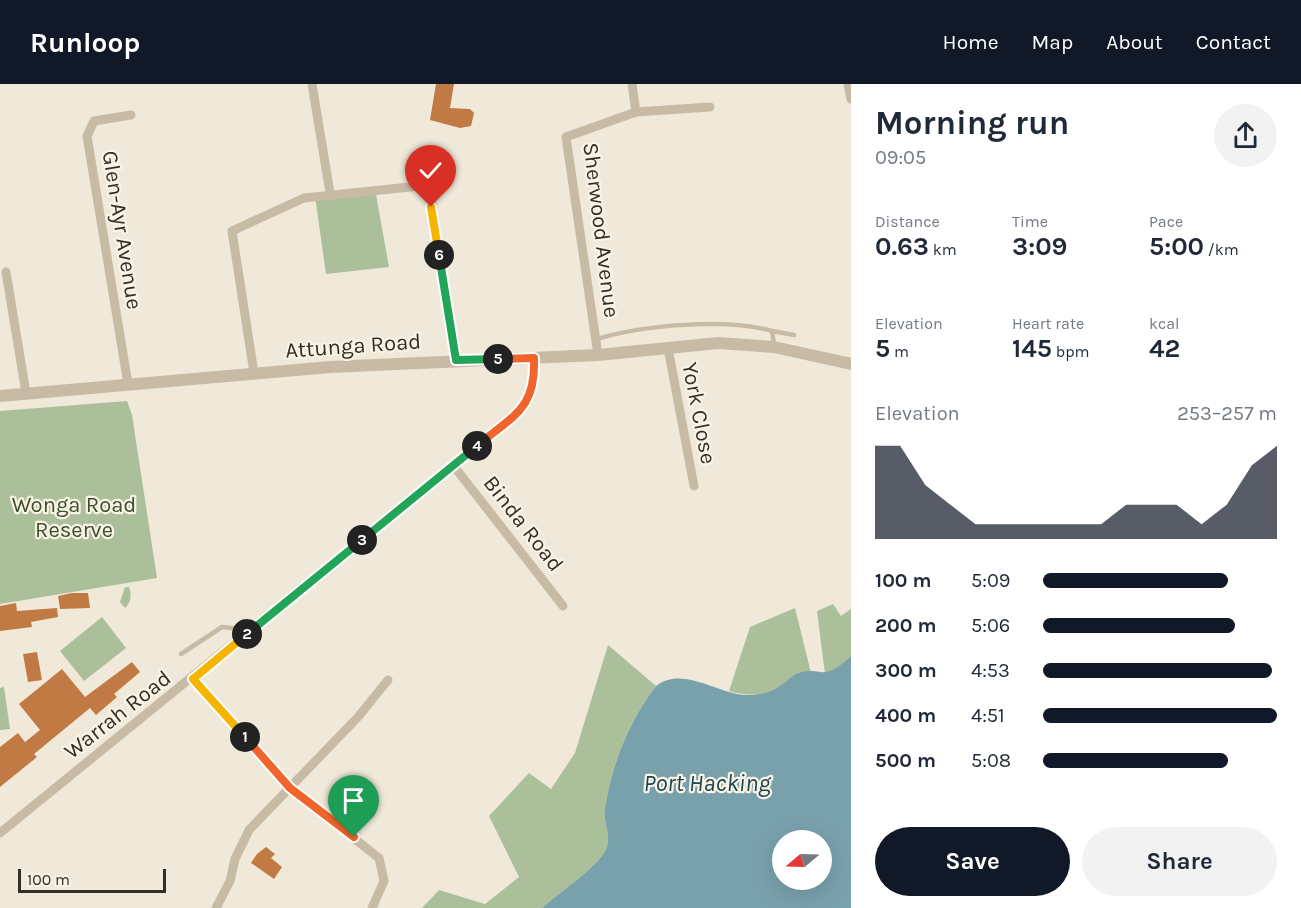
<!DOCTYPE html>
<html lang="en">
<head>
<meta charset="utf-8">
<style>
	:root { --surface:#fff; --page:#f2f2f3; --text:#1f2937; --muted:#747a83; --accent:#111827 }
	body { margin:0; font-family:Karla,sans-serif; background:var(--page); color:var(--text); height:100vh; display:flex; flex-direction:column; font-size:22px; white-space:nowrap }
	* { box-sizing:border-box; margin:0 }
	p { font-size:20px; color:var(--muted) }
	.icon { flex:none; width:33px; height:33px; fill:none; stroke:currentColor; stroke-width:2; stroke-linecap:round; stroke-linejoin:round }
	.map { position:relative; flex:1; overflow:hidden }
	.panel { display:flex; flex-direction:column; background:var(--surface); width:450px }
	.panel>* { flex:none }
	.needle { width:39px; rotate:251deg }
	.buttons { position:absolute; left:772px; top:746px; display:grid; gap:12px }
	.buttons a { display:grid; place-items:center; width:60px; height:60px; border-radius:50%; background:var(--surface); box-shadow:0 6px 24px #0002; font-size:30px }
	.scale { position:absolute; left:18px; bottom:15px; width:148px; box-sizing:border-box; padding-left:6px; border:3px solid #342d26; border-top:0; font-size:16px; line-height:21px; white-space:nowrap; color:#342d26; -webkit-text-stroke:4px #f8f3e5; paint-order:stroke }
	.pin { position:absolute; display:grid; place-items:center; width:51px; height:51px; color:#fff; margin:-62px -26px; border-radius:50% 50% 50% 0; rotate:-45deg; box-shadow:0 0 6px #0007 }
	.pin .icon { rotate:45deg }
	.km { position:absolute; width:30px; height:30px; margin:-15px; border-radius:50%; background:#222; color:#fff; font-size:16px; line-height:30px; text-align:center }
	.round { display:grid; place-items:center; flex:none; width:63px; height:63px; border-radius:32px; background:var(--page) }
	.overview { display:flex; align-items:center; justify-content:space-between; height:102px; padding:0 24px }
	h1 { font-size:33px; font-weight:700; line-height:45px }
	.figures { display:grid; grid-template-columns:repeat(3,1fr); gap:9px; height:102px; padding:6px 24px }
	.figures div { display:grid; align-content:center }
	.figures b { font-size:26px; font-weight:700 }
	.figures small { font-size:16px; font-weight:400 }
	.figures p { font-size:16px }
	.chart { height:168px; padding:12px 24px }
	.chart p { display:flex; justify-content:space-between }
	.chart svg { width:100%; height:108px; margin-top:6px; fill:var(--accent); opacity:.7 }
	.cta { display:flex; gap:12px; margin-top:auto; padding:12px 24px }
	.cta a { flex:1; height:69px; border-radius:36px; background:var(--accent); color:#fff; font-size:24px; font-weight:700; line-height:69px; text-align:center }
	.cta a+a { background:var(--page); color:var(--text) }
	ul { padding:0 24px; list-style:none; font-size:20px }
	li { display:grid; grid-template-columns:96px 72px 1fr; align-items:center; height:45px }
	li i { height:15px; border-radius:8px; background:var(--accent) }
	header { display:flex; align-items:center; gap:36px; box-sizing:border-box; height:84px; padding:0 30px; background:var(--accent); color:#fff }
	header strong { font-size:28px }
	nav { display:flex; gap:33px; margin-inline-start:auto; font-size:21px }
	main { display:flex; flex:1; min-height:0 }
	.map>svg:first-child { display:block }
</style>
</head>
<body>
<header>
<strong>Runloop</strong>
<nav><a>Home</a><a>Map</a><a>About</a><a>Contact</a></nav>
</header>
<main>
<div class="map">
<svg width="851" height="824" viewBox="0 0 851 824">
	<rect width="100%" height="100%" fill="#f0e9d9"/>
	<g fill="#abbf9a">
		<path d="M 375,105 L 389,183 L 326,190 L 315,112 Z"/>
		<path d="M 127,317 L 132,331 L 157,494 L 0,520 L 0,327 Z"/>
		<path d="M 125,503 L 129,503 C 132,510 131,519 125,524 L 120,518 Z"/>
		<path d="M 833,520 L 841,532 L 851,525 L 851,572 L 837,585 L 825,590 L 817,527 Z"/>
		<path d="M 795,524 L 811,589 C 795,588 789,598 776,605 C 762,612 744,612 729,607 L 750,543 Z"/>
		<path d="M 102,533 L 126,564 L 84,597 L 60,567 Z"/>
		<path d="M 608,561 L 656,602 C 629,637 612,680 605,724 C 602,739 614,753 604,769 C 591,788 560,808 542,824 L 422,824 L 439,806 L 485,820 L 519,793 L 489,732 L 529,689 L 551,705 L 575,669 Z"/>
		<path d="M 4,603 L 10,645 L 0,646 L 0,604 Z"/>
	</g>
	<path fill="#79a1ac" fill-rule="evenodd" d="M 851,572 L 851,824 L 542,824 C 560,808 591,788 604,769 C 614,753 602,739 605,724 C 612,680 629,637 656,602 C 682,581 718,610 746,611 C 758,611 772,609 781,601 C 786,598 791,593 796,590 C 823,580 820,601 851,572 ZM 783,756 L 822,756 L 822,795 L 783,795 Z"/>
	<g fill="#c27a45">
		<path d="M 436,0 L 454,0 L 450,24 L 470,25 L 474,29 L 471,42 L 460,44 L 430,36 Z"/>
		<path d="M 72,509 L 88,509 L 90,524 L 60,525 L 58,512 Z"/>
		<path d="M 16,519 L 17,527 L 57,524 L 58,533 L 31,538 L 32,543 L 0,547 L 0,522 Z"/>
		<path d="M 37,568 L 42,596 L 28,598 L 23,570 Z"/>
		<path d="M 132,578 L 140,588 L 114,610 L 117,613 L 96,631 L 90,624 L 34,670 L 37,673 L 0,703 L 0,663 L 18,649 L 25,658 L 40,646 L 19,620 L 62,585 L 85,613 Z"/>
		<path d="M 266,763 L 275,770 L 271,774 L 282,783 L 274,795 L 251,779 L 257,770 Z"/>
	</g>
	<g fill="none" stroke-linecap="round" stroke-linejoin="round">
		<g stroke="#c8bba6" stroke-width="4.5">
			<path d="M 772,247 L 794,251"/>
			<path d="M 597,255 C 643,241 726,234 772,247 L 774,260"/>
			<path d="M 181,570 L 222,543 L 241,545 L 245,550"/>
		</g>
		<g stroke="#c8bba6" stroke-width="9">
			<path d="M 312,0 L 330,109"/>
			<path d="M 848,0 L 851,15"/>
			<path d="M 636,28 L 710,23"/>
			<path d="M 6,188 L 26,309"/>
			<path d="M 668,264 L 694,402"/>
			<path d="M 598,271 L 566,53 L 636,28 L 632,0"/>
			<path d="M 254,289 L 232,147 L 304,114 L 429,101 L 456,276"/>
			<path d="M 128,300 L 87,52 L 94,37 L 131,31"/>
			<path d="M 453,381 L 563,522"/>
			<path d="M 193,595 L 290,704 L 379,774 L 384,797 L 372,824"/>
			<path d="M 0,749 L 511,333 C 533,312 535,304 534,274"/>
			<path d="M 216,824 L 230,797 L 235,775 L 249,746 L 358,633 L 388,596"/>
		</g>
		<path stroke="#c8bba6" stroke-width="12" d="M 0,312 L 330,283 L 598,271 L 718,259 L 774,263 L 851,280"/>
	</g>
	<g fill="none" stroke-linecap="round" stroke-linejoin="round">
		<defs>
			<path id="split-1" d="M 245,653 L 290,704 L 354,753"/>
			<path id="split-2" d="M 245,653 L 193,595 L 247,550"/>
			<path id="split-3" d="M 247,550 L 362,456"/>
			<path id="split-4" d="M 362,456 L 477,362"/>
			<path id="split-5" d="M 477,362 C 513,331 536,326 534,274 L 498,275"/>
			<path id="split-6" d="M 439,171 L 456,276 L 498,275"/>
			<path id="split-7" d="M 431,123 L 439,171"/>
		</defs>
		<use href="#split-1" stroke="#fff" stroke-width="12"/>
		<use href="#split-2" stroke="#fff" stroke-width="12"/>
		<use href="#split-3" stroke="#fff" stroke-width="12"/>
		<use href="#split-4" stroke="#fff" stroke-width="12"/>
		<use href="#split-5" stroke="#fff" stroke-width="12"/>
		<use href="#split-6" stroke="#fff" stroke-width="12"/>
		<use href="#split-7" stroke="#fff" stroke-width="12"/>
		<use href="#split-1" stroke="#f0652b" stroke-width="8"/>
		<use href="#split-2" stroke="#f5b400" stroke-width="8"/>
		<use href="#split-3" stroke="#22a559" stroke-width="8"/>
		<use href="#split-4" stroke="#22a559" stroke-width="8"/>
		<use href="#split-5" stroke="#f0652b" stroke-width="8"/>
		<use href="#split-6" stroke="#22a559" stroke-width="8"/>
		<use href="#split-7" stroke="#f5b400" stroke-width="8"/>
	</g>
	<g text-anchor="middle" stroke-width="4.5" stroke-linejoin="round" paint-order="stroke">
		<g font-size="22" fill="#342d26" stroke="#f8f3e5">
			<text transform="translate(123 146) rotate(81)" y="8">Glen-Ayr Avenue</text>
			<text transform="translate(602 146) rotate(83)" y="8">Sherwood Avenue</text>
			<text transform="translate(353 261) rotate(-4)" y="8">Attunga Road</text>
			<text transform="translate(700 329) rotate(79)" y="8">York Close</text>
			<text transform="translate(524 439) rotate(52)" y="8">Binda Road</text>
			<text transform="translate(117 630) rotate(-38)" y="8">Warrah Road</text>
		</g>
		<g font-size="22" fill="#3c512b" stroke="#f8f3e5">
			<text x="74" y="428">Wonga Road<tspan x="74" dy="25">Reserve</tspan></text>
		</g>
		<g font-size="24" font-style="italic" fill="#1d4654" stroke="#f8f3e5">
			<text x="707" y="707">Port Hacking</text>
		</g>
	</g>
</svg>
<div class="buttons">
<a><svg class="needle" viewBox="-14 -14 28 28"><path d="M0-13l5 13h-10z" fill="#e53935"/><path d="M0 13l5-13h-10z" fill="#747a83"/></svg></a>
</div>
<div class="scale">100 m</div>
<div class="pin" style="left:354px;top:753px;background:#1e9e55"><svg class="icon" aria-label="arrive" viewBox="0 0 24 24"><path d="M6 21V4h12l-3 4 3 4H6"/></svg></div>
<div class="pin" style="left:431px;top:123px;background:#d93025"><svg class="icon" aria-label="check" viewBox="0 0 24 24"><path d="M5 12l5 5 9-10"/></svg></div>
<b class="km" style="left:245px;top:653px">1</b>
<b class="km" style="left:247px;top:550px">2</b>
<b class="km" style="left:362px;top:456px">3</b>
<b class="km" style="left:477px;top:362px">4</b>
<b class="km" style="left:498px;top:275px">5</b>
<b class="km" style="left:439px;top:171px">6</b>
</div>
<section class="panel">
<div class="overview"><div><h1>Morning run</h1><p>09:05</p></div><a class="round"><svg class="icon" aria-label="share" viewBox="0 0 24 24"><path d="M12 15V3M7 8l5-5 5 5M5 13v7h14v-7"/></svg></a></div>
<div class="figures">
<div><p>Distance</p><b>0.63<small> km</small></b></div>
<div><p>Time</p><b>3:09</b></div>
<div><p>Pace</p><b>5:00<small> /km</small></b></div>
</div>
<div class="figures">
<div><p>Elevation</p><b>5<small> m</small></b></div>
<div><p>Heart rate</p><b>145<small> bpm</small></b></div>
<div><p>kcal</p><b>42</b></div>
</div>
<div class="chart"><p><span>Elevation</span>253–257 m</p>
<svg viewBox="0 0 160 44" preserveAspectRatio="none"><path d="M0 44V6L10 6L20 22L30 30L40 38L50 38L60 38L70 38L80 38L90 38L100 30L110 30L120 30L130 38L140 30L150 14L160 6V44z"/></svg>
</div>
<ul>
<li><b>100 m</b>5:09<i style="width:79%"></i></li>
<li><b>200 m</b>5:06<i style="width:82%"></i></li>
<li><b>300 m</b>4:53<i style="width:98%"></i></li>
<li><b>400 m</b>4:51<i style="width:100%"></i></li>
<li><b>500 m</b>5:08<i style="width:79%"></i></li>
</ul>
<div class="cta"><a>Save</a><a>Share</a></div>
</section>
</main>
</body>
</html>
